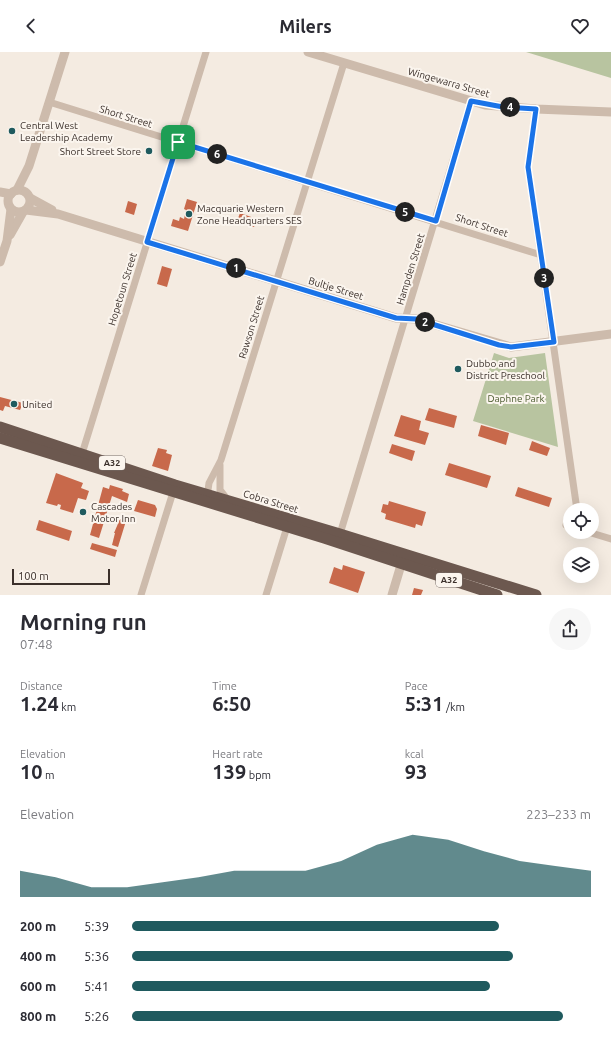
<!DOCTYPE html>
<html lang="en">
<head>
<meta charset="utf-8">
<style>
	:root { --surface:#fff; --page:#f7f7f7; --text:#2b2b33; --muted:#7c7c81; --accent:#1f5a5e }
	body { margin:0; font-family:Ubuntu,sans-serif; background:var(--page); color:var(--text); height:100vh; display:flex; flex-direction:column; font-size:15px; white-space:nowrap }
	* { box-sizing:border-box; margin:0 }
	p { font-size:13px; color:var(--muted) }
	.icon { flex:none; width:22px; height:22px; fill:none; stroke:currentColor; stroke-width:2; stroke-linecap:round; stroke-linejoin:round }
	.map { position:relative; height:543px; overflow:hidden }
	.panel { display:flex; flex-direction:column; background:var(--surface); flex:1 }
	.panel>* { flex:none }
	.controls { position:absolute; left:563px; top:451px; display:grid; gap:8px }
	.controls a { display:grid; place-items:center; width:36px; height:36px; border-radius:50%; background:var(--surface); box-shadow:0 4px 16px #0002; font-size:20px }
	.scale { position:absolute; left:12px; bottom:10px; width:98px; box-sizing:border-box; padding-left:4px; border:2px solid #3b302b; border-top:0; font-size:11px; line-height:14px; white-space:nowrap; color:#3b302b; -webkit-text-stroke:3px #fbf5ee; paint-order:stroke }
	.pin { position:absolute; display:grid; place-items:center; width:34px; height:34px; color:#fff; margin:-17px; border-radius:8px; box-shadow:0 2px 6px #0006 }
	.km { position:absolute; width:20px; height:20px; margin:-10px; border-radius:50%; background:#222; color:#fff; font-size:11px; line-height:20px; text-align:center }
	.round { display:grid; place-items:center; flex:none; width:42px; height:42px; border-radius:21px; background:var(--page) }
	.headline { display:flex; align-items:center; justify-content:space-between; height:68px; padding:0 20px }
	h1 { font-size:22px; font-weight:700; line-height:30px }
	.stats { display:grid; grid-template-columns:repeat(3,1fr); gap:6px; height:68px; padding:4px 20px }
	.stats div { display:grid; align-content:center }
	.stats b { font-size:20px; font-weight:700 }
	.stats small { font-size:11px; font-weight:400 }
	.stats p { font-size:11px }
	.chart { height:112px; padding:8px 20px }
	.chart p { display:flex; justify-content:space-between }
	.chart svg { width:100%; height:72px; margin-top:4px; fill:var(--accent); opacity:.7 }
	ul { padding:0 20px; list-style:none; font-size:13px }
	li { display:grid; grid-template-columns:64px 48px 1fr; align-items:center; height:30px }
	li i { height:10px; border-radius:5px; background:var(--accent) }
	header { display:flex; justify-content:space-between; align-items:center; height:52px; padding:0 20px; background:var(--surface); font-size:18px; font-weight:700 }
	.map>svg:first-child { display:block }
</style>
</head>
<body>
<header><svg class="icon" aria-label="back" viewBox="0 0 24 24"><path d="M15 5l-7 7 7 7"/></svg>Milers<svg class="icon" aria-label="heart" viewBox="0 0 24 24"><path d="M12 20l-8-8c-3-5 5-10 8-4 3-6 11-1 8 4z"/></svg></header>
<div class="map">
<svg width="611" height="543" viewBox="0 0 611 543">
	<rect width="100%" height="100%" fill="#f4ebe1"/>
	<g fill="#b8c4a0">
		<path d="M 526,0 L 611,0 L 611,26 Z"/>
		<path d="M 494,301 L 509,306 L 545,301 L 558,395 L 473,369 Z"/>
	</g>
	<g fill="#c8694b">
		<path d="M 187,147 L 197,150 L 188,179 L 171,174 L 173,167 L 179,169 L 180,165 L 184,167 L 186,158 L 184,157 Z"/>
		<path d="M 128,149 L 137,152 L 134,163 L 125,160 Z"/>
		<path d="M 240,161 L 257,167 L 254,175 L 237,169 Z"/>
		<path d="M 162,214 L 172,217 L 167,235 L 157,232 Z"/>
		<path d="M 0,345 L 23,351 L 20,358 L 5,354 L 3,359 L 0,358 Z"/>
		<path d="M 429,356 L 457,364 L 454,376 L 425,368 Z"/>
		<path d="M 401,363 L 421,369 L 419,378 L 429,381 L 425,393 L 394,384 Z"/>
		<path d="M 481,373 L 509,381 L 506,393 L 478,384 Z"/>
		<path d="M 532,389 L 550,396 L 547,404 L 529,398 Z"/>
		<path d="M 392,392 L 415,399 L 412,409 L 389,401 Z"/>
		<path d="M 158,396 L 167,398 L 166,401 L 172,403 L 168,419 L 152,414 Z"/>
		<path d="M 449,411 L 491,424 L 487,436 L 445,423 Z"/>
		<path d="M 56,421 L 83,431 L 81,436 L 89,439 L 86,448 L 78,446 L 73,461 L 60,457 L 61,453 L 58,452 L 57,454 L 46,451 Z"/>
		<path d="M 110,433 L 123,437 L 122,439 L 129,442 L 127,450 L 112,444 L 99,486 L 90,483 L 103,435 L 109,437 Z"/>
		<path d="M 518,435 L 552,446 L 549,455 L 515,444 Z"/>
		<path d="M 138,448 L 155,453 L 157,457 L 155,465 L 134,459 Z"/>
		<path d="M 389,449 L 426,460 L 422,474 L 416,472 L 415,476 L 385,467 L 386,462 L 381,460 L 383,452 L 388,453 Z"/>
		<path d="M 120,467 L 126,469 L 118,495 L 112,493 L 115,481 L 114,481 Z"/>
		<path d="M 39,468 L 72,479 L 69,489 L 36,478 Z"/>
		<path d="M 92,491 L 117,498 L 115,505 L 90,497 Z"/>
		<path d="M 343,513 L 365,520 L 358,541 L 329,531 L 334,515 L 342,518 Z"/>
		<path d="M 414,536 L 423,538 L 421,543 L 412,543 Z"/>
	</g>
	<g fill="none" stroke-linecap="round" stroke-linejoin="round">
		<g stroke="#cdbbac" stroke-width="7">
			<path d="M 49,50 L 541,203"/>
			<path d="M 536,57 L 528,115 L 577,458"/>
			<path d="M 81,405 L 206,0"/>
			<path d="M 220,413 L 220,438 L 227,447"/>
			<path d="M 207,445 L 209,431 L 221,408 L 344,11"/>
			<path d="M 566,473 L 570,475"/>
			<path d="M 588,480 L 611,487"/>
			<path d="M 340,482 L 471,49"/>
			<path d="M 141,543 L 174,437"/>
			<path d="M 266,543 L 287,475 L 285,471"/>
		</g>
		<g stroke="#cdbbac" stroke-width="9">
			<path d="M 308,0 L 485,53 L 536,57 L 611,60"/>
			<circle cx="19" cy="149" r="11"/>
			<path d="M 17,138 L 29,114 L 65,0"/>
			<path d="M 0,140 L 11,142"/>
			<path d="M 30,146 L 52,158"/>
			<path d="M 26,158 L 58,162 L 396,266 L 416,267 L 511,295 L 611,282"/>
			<path d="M 10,183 L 23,160"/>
			<path d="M 0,210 L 7,189 L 11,157"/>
			<path d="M 392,543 L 401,513"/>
		</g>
		<g stroke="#6c584f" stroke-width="11">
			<path d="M 0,375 L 175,433 L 340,482 L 536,543"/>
			<path d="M 0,386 L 324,486 L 497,543"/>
		</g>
	</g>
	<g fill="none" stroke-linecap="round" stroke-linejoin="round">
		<defs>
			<path id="route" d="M 471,49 L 503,55 L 536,57 L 528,115 L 554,290 L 511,295 L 499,293 L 416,267 L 396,266 L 147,190 L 178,90 L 436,169 Z"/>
		</defs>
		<use href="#route" stroke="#fff" stroke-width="8"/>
		<use href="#route" stroke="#1a73e8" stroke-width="5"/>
	</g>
	<g fill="#1f5a5e" stroke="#fbf5ee" stroke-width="1.5">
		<circle cx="12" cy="79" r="4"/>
		<circle cx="149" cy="99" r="4"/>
		<circle cx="189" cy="162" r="4"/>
		<circle cx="458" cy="317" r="4"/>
		<circle cx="14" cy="352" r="4"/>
		<circle cx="83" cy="460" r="4"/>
	</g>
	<g text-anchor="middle" stroke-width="4" stroke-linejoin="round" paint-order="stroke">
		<g fill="#fbf5ee" stroke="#756b66" stroke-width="1">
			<rect x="99" y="404" width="26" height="14" rx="3"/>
			<rect x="436" y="521" width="26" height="14" rx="3"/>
		</g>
		<g font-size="9" font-weight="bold" fill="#3b302b">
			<text x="112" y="414">A32</text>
			<text x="449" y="531">A32</text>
		</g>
		<g font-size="10" fill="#3b302b" stroke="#fbf5ee">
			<text transform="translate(449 30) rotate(16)" y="4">Wingewarra Street</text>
			<text transform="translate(126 64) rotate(17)" y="4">Short Street</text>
			<text transform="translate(482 173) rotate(18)" y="4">Short Street</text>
			<text transform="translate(410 217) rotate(-73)" y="4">Hampden Street</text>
			<text transform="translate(336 236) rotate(17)" y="4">Bultje Street</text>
			<text transform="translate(122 237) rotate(-73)" y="4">Hopetoun Street</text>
			<text transform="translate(251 275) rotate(-73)" y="4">Rawson Street</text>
			<text transform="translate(271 449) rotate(17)" y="4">Cobra Street</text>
		</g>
		<g font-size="10" fill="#3b302b" stroke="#fbf5ee" text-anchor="start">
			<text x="20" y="77">Central West<tspan x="20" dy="12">Leadership Academy</tspan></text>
			<text x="141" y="103" text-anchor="end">Short Street Store</text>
			<text x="197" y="160">Macquarie Western<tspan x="197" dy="12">Zone Headquarters SES</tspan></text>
			<text x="466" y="315">Dubbo and<tspan x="466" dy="12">District Preschool</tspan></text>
			<text x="22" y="356">United</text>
			<text x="91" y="458">Cascades<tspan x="91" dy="12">Motor Inn</tspan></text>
		</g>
		<g font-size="10" fill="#4a5a2e" stroke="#fbf5ee">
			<text x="516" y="350">Daphne Park</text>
		</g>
	</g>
</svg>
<div class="controls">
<a><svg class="icon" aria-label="locate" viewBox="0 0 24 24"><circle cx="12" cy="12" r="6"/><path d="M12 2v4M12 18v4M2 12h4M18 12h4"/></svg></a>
<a><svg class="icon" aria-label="layers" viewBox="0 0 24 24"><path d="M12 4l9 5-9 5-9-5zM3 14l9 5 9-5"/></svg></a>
</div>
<div class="scale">100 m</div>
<div class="pin" style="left:178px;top:90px;background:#1e9e55"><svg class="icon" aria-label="arrive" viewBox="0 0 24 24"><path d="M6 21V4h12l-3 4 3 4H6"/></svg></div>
<b class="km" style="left:236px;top:216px">1</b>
<b class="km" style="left:425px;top:270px">2</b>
<b class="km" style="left:544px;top:226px">3</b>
<b class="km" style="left:510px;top:55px">4</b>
<b class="km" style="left:405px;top:160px">5</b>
<b class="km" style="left:217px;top:102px">6</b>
</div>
<section class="panel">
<div class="headline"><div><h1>Morning run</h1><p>07:48</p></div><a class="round"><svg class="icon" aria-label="share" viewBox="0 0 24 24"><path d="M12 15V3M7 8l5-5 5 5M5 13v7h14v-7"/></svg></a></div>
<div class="stats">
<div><p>Distance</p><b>1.24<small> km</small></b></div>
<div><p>Time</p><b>6:50</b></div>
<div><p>Pace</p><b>5:31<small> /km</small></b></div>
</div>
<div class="stats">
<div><p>Elevation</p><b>10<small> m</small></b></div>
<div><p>Heart rate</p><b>139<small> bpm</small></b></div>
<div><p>kcal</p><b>93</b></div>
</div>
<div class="chart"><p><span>Elevation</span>223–233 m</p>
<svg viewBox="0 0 160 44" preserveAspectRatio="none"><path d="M0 44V28L10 32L20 38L30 38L40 35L50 32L60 28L70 28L80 28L90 22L100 12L110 6L120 9L130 16L140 22L150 25L160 28V44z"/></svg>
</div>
<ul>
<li><b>200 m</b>5:39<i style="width:80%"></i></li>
<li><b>400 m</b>5:36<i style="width:83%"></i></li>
<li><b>600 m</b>5:41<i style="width:78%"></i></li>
<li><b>800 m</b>5:26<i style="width:94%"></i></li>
</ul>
</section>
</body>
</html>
